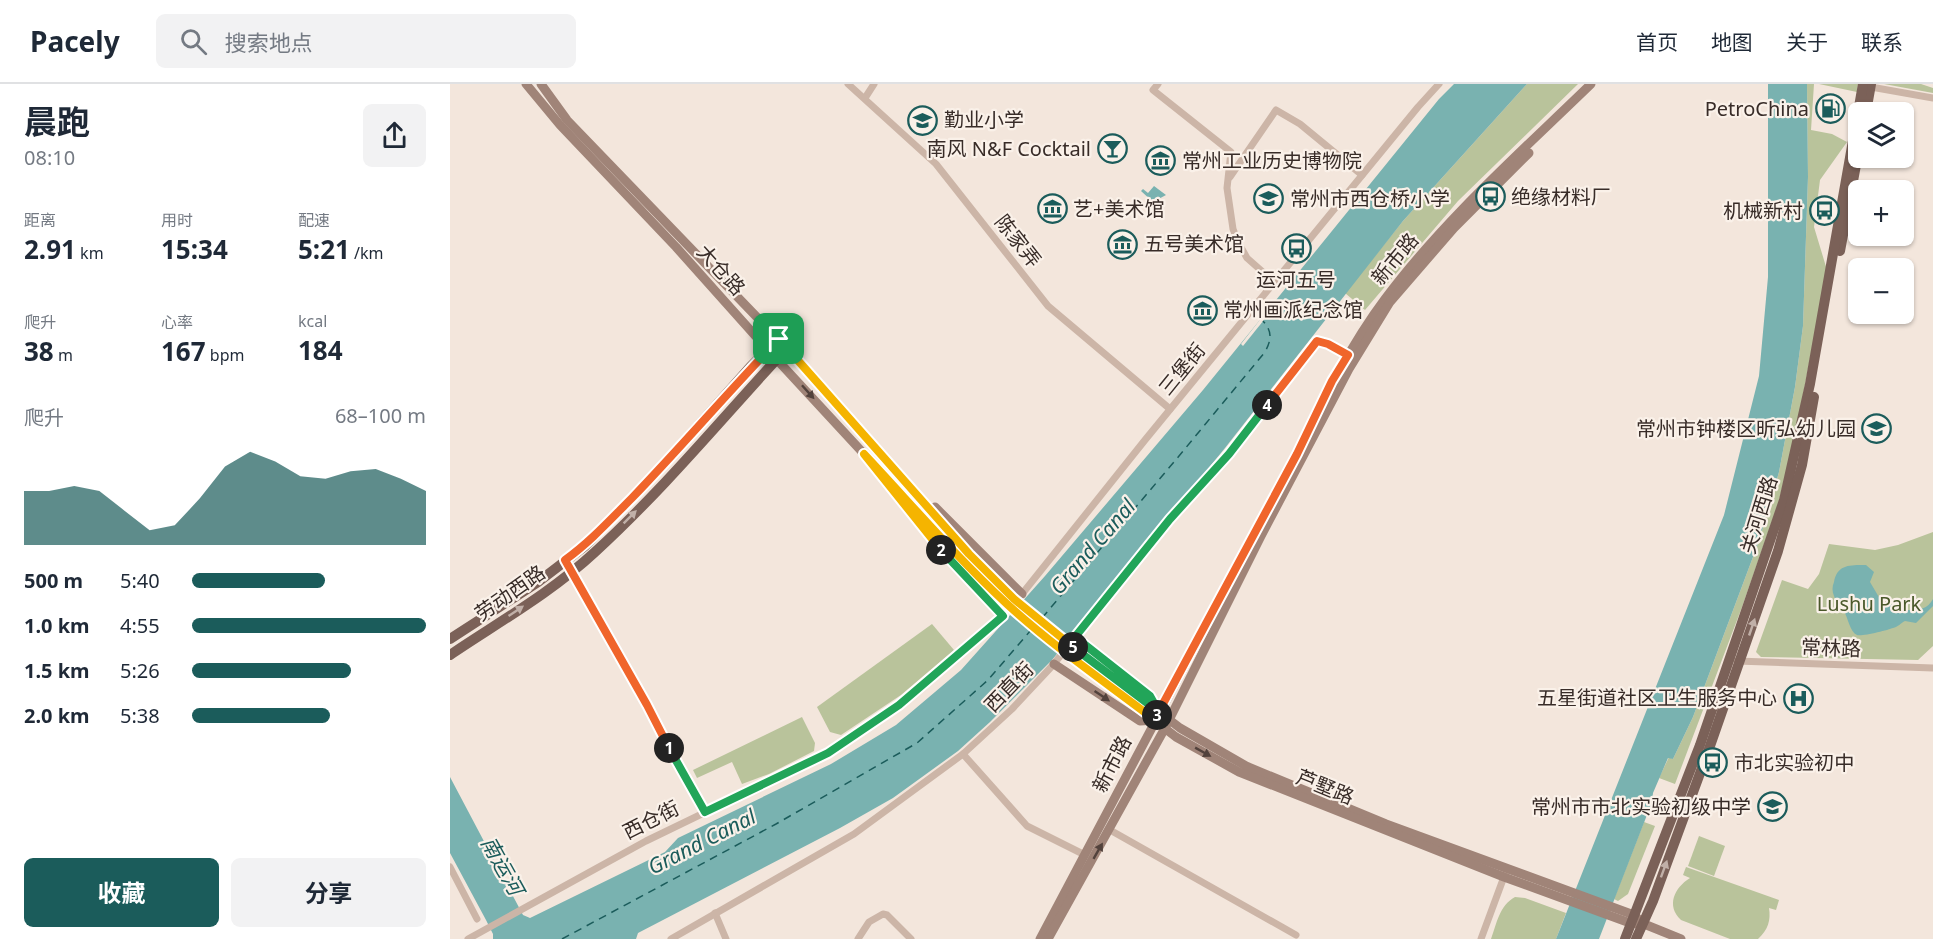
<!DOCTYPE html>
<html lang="zh">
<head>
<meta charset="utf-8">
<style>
	:root { --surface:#fff; --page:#f2f2f3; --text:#1f2937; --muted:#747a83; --line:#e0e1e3; --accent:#1b5c5b }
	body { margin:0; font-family:"Noto Sans","Noto Sans SC",sans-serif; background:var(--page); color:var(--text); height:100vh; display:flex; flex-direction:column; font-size:22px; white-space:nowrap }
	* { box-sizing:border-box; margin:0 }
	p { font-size:20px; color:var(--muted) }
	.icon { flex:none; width:33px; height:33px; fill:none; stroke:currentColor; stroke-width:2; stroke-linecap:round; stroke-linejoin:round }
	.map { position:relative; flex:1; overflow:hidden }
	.details { display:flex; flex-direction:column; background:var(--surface); width:450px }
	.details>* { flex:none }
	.controls { position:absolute; left:1398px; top:18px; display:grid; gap:12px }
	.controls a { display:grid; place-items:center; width:66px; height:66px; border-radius:9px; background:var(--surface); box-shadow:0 2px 4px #0004; font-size:30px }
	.pin { position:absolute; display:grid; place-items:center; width:51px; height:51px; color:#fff; margin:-26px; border-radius:12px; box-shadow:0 3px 9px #0006 }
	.km { position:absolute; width:30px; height:30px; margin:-15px; border-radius:50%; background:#222; color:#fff; font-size:16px; line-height:30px; text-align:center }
	.round { display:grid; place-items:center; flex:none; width:63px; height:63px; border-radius:9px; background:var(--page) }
	.headline { display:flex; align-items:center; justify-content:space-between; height:102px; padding:0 24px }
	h1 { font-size:33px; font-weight:700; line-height:45px }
	.metrics { display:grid; grid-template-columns:repeat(3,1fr); gap:9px; height:102px; padding:6px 24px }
	.metrics div { display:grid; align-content:center }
	.metrics b { font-size:26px; font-weight:700 }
	.metrics small { font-size:16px; font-weight:400 }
	.metrics p { font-size:16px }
	.chart { height:168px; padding:12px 24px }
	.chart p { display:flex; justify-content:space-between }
	.chart svg { width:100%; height:108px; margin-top:6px; fill:var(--accent); opacity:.7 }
	.primary-button { display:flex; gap:12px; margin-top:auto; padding:12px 24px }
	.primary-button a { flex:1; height:69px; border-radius:9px; background:var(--accent); color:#fff; font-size:24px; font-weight:700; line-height:69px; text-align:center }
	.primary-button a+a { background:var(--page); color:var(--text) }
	ul { padding:0 24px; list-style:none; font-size:20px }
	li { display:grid; grid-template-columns:96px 72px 1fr; align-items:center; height:45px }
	li i { height:15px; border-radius:8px; background:var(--accent) }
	header { display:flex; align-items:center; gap:36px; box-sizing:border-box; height:84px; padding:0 30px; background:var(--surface); border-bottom:2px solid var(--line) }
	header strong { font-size:28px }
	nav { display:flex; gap:33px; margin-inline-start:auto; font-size:21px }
	.search { width:420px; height:54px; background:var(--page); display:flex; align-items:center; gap:15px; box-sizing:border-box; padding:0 21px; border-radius:9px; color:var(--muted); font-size:22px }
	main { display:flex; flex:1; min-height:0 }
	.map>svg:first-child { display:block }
</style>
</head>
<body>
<header>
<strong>Pacely</strong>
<div class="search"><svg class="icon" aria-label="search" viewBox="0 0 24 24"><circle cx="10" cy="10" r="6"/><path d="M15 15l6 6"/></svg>搜索地点</div>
<nav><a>首页</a><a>地图</a><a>关于</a><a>联系</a></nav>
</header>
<main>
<section class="details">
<div class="headline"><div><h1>晨跑</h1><p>08:10</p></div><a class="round"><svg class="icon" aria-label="share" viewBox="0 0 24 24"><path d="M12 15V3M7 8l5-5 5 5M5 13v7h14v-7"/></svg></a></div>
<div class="metrics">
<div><p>距离</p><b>2.91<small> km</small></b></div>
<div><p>用时</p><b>15:34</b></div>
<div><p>配速</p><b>5:21<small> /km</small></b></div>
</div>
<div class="metrics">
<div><p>爬升</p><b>38<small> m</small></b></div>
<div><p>心率</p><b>167<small> bpm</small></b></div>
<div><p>kcal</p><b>184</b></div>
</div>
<div class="chart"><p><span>爬升</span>68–100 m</p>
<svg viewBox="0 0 160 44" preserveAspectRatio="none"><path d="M0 44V22L10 22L20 20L30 22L40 30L50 38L60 36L70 25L80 12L90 6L100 10L110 16L120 17L130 14L140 13L150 17L160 22V44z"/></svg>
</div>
<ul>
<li><b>500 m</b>5:40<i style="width:57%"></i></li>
<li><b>1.0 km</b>4:55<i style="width:100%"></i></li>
<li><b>1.5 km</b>5:26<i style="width:68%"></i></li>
<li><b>2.0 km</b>5:38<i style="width:59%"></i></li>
</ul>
<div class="primary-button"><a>收藏</a><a>分享</a></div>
</section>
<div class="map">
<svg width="1483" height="855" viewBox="0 0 1483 855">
	<rect width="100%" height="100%" fill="#f3e6dc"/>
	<g fill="#b9c39b">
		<path d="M 1077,0 L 1128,0 L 1008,117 L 915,226 L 895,209 L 953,137 Z"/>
		<path d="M 1357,0 L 1364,0 L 1361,46 L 1382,50 L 1397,58 L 1370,96 L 1364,143 L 1377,186 L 1347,342 L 1329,417 L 1292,523 L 1225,700 L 1209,694 L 1219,673 L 1223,675 L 1243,633 L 1309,457 L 1329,388 L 1345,303 L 1353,242 L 1358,93 Z"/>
		<path d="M 1369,0 L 1408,0 L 1407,8 Z"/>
		<path d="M 1434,0 L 1471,0 L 1483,4 L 1483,9 Z"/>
		<path d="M 1483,448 L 1483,562 L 1468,576 L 1311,573 L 1306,568 L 1332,496 L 1358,505 L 1369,490 L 1379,460 L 1425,466 L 1448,461 Z"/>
		<path d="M 482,540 L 504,566 L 451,611 L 391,651 L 380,648 L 367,623 Z"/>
		<path d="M 352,633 L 365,659 L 364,667 L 319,690 L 292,700 L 282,678 L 247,694 L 243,686 Z"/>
		<path d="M 1194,738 L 1205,742 L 1178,810 L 1168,817 L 1164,815 Z"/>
		<path d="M 1249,752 L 1275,762 L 1264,792 L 1238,782 Z"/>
		<path d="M 1236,783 L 1329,816 L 1326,826 L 1319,824 C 1321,836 1318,846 1308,855 L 1280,855 L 1231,836 C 1216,822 1224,804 1240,794 L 1233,791 Z"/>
		<path d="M 1065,813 L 1075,814 L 1116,829 L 1106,855 L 1041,855 C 1047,839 1049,822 1065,813 Z"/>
	</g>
	<g fill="#79b2b0">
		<path d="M 1004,0 L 1077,0 L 953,137 L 775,364 L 602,576 L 540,638 L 508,667 L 443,714 L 390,744 L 188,849 L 186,855 L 43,855 L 43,850 L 36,836 L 0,769 L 0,693 L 73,831 L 80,834 L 215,768 L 228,754 L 381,680 L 446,641 L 511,586 L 595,492 L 753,306 L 989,15 Z"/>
		<path d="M 1318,0 L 1357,0 L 1358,93 L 1353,242 L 1345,303 L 1329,388 L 1309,457 L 1243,633 L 1223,675 L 1218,674 L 1203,709 L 1202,718 L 1149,855 L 1106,855 L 1274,431 L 1309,292 L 1318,193 Z"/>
		<path d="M 704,102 L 716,111 L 703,118 L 691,107 L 693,105 L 698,109 Z"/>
		<path d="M 1416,481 L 1424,488 L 1420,498 L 1433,520 L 1451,521 L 1451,526 C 1464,526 1476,528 1483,515 L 1483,522 L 1466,539 L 1455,537 C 1451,539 1448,543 1443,544 C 1438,546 1411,553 1407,551 C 1400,548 1398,534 1394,527 C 1392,522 1386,518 1384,512 C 1382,507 1382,503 1384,498 C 1387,480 1401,481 1416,481 Z"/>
	</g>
	<path fill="#f3e6dc" d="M 823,219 L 826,221 L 793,262 L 791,260 Z"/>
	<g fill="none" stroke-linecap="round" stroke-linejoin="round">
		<g stroke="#1b5c5b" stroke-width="1.5" stroke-dasharray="8 6" stroke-linecap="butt">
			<path d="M 592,534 L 729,372 L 815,268 C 822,255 822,247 813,237"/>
			<path d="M 112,855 L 326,740 L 467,659 L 538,596 L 581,546"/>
		</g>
		<g stroke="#ccb5a7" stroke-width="7">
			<path d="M 398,0 L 486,80 L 598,222 L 720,325"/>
			<path d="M 708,0 L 703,6 L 781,68 L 777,104 L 783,145 L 788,158 L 797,174 L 824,198"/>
			<path d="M 1421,3 L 1483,14"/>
			<path d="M 415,14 L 424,0"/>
			<path d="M 780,93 L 826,26 L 850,40 L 912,91"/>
			<path d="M 121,486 L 255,727"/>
			<path d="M 1287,577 L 1483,584"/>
			<path d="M 513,670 L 577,742 L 635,771"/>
			<path d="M 660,746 L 846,851"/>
			<path d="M 0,783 L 27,835"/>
			<path d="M 265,829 L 276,855"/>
			<path d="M 18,855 L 196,757 L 378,669 L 449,621 L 531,552 L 572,510 L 695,356 L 968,23 L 989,0"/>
			<path d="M 221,855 L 404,750 L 513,670 L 562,625 L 603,581 L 720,435 L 779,370 L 867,257 L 878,260 L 898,271"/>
			<path d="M 408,855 L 419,838 L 433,830 L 437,831 L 461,855"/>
			<path d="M 1031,855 L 1055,790"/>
		</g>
		<g stroke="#a08478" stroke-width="9">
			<path d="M 76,0 L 110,41 L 226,163 L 318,266 L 512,476"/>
			<path d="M 91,0 L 117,36 L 356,284 L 519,470"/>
			<path d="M 485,423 L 572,510"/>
			<path d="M 463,430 L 500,477 L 553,532"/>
			<path d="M 625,553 L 700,612 L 706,623"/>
			<path d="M 644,578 L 730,644 L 796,682 L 936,740 L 1184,831 L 1194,840 L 1231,855"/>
			<path d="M 604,580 L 690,637 L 705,636"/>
			<path d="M 638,585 L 726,653 L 789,688 L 1054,793 L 1180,839 L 1188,840"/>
			<path d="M 590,855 L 847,370 C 873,317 899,263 935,215 C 994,136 1070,69 1141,0"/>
			<path d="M 598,855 L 715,644 L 811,452 L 899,285 L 940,218 L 1004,144 L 1079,69"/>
		</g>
		<g stroke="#7b6158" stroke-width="10">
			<path d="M 1416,28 L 1421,0"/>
			<path d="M 1390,167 L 1408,70"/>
			<path d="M 0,555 L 88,498 L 135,462 L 206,389 L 301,282 L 329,255"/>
			<path d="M 0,571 C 49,538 102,508 145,468 C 214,405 274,332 337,264"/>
			<path d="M 1175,855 L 1250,661 L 1334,416 L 1360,300 L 1413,0"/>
			<path d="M 1186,855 L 1203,817 L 1260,662 L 1328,467 L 1352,381 L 1364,313"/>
		</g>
		<g stroke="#a08478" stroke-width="9">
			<path d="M 519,470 L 564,515 L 644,578"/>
			<path d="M 512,476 L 558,521 L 638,585"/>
		</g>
	</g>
	<defs><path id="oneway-solid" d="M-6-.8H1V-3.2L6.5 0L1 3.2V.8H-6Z" transform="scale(1.5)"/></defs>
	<g fill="#52423c">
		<use href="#oneway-solid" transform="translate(358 308) rotate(48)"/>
		<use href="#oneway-solid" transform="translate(652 612) rotate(34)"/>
		<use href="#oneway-solid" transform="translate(753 668) rotate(29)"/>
		<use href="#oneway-solid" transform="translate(648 767) rotate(-60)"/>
	</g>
	<g fill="#c1b0a8">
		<use href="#oneway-solid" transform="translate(180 433) rotate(-45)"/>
		<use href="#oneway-solid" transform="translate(66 527) rotate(-34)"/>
		<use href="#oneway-solid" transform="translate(1302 543) rotate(-71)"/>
		<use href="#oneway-solid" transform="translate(1214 785) rotate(-70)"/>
	</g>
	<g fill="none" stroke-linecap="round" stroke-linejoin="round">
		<defs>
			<path id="split-1" d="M 219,664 L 197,621 L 115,476 C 140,458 160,436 182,414 C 232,362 279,307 329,255"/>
			<path id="split-2" d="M 219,664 L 255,728 L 378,669 L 449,621 L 553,532 L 491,466"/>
			<path id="split-3" d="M 491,466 L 414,370 C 461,420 506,473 557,520 C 603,562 655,598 705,636 L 707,631"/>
			<path id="split-4" d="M 707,631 L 847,370 L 882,297 L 898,271 L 878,260 L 867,257 L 817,321"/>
			<path id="split-5" d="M 623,563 L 709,628 L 700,612 L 625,553 L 720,435 L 779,370 L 817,321"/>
			<path id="split-6" d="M 329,255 L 519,470 L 564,515 L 623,563"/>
		</defs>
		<use href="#split-1" stroke="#fff" stroke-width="12"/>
		<use href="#split-2" stroke="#fff" stroke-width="12"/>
		<use href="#split-3" stroke="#fff" stroke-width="12"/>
		<use href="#split-4" stroke="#fff" stroke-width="12"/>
		<use href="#split-5" stroke="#fff" stroke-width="12"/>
		<use href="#split-6" stroke="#fff" stroke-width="12"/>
		<use href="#split-1" stroke="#f0652b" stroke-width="8"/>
		<use href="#split-2" stroke="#22a559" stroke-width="8"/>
		<use href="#split-3" stroke="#f5b400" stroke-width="8"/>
		<use href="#split-4" stroke="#f0652b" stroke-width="8"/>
		<use href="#split-5" stroke="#22a559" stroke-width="8"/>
		<use href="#split-6" stroke="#f5b400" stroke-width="8"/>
	</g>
	<defs>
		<symbol id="fuel-ring" viewBox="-11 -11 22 22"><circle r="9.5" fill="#faf1e9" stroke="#1b5c5b" stroke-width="1.5"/><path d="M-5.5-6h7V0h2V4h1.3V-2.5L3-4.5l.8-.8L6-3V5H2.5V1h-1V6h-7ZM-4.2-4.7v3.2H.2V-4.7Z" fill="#1b5c5b"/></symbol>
		<symbol id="school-ring" viewBox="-11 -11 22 22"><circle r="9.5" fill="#faf1e9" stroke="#1b5c5b" stroke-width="1.5"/><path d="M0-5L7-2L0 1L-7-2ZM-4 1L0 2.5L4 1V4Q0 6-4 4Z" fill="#1b5c5b"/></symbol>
		<symbol id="bar-ring" viewBox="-11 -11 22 22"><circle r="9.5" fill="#faf1e9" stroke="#1b5c5b" stroke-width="1.5"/><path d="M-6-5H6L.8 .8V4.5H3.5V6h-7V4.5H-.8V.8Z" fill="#1b5c5b"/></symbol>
		<symbol id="museum-ring" viewBox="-11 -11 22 22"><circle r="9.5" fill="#faf1e9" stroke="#1b5c5b" stroke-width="1.5"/><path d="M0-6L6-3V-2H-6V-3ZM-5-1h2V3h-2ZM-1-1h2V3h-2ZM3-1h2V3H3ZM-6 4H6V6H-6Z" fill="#1b5c5b"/></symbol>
		<symbol id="bus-ring" viewBox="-11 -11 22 22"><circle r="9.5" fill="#faf1e9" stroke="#1b5c5b" stroke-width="1.5"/><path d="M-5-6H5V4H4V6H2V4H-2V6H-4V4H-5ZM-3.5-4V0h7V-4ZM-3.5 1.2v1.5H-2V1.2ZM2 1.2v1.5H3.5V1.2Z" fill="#1b5c5b"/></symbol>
		<symbol id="hospital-ring" viewBox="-11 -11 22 22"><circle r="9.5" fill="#faf1e9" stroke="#1b5c5b" stroke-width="1.5"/><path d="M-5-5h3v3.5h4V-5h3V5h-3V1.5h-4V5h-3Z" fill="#1b5c5b"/></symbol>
	</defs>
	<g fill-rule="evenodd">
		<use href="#fuel-ring" x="1364" y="8" width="33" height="33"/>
		<use href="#school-ring" x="456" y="20" width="33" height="33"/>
		<use href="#bar-ring" x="646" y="48" width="33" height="33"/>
		<use href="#museum-ring" x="694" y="60" width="33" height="33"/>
		<use href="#bus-ring" x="1024" y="96" width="33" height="33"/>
		<use href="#school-ring" x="802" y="98" width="33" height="33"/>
		<use href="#museum-ring" x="586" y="108" width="33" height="33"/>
		<use href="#bus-ring" x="1358" y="110" width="33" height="33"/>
		<use href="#museum-ring" x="656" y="144" width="33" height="33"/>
		<use href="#bus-ring" x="830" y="148" width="33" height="33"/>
		<use href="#museum-ring" x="736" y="210" width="33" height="33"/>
		<use href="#school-ring" x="1410" y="328" width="33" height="33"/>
		<use href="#hospital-ring" x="1332" y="598" width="33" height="33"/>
		<use href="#bus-ring" x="1246" y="662" width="33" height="33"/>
		<use href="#school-ring" x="1306" y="706" width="33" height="33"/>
	</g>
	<g text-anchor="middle" stroke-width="4.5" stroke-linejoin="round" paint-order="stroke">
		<g font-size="20" fill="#382c28" stroke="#faf1e9" text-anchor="start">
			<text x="1359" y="32" text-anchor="end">PetroChina</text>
			<text x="494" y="43">勤业小学</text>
			<text x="641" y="72" text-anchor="end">南风 N&amp;F Cocktail</text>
			<text x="732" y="84">常州工业历史博物院</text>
			<text x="1061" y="120">绝缘材料厂</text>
			<text x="840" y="122">常州市西仓桥小学</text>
			<text x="623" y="132">艺+美术馆</text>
			<text x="1353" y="134" text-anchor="end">机械新村</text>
			<text x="694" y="167">五号美术馆</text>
			<text x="846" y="203" text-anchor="middle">运河五号</text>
			<text x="773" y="233">常州画派纪念馆</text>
			<text x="1406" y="352" text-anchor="end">常州市钟楼区昕弘幼儿园</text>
			<text x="1327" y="621" text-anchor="end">五星街道社区卫生服务中心</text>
			<text x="1284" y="686">市北实验初中</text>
			<text x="1301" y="730" text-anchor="end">常州市市北实验初级中学</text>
		</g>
		<g font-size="20" fill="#382c28" stroke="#faf1e9">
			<text transform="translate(568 157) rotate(52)" y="7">陈家弄</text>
			<text transform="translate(945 175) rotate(-50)" y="7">新市路</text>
			<text transform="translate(271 186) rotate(48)" y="7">大仓路</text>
			<text transform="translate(732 285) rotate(-51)" y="7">三堡街</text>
			<text transform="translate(1309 431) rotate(-73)" y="7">关河西路</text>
			<text transform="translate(60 509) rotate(-35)" y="7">劳动西路</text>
			<text transform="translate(1381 564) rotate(2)" y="7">常林路</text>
			<text transform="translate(559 603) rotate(-46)" y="7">西直街</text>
			<text transform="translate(662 680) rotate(-63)" y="7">新市路</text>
			<text transform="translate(875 703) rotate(22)" y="7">芦墅路</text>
			<text transform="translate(201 736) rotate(-27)" y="7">西仓街</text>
		</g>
		<g font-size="20" fill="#4a582a" stroke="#faf1e9">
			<text x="1419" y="527">Lushu Park</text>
		</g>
		<g font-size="21" font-style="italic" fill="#1b5c5b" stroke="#faf1e9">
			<text transform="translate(643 463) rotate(-49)" y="7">Grand Canal</text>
			<text transform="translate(252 758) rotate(-27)" y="7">Grand Canal</text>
			<text transform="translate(52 782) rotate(61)" y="7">南运河</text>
		</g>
	</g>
</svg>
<div class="controls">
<a><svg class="icon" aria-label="layers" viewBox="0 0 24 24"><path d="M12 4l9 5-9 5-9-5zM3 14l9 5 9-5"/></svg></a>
<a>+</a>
<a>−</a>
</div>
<div class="pin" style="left:329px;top:255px;background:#1e9e55"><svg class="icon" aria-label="arrive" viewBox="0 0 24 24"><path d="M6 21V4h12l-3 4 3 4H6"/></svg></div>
<b class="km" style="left:219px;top:664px">1</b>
<b class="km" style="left:491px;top:466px">2</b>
<b class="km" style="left:707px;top:631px">3</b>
<b class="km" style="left:817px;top:321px">4</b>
<b class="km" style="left:623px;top:563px">5</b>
</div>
</main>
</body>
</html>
